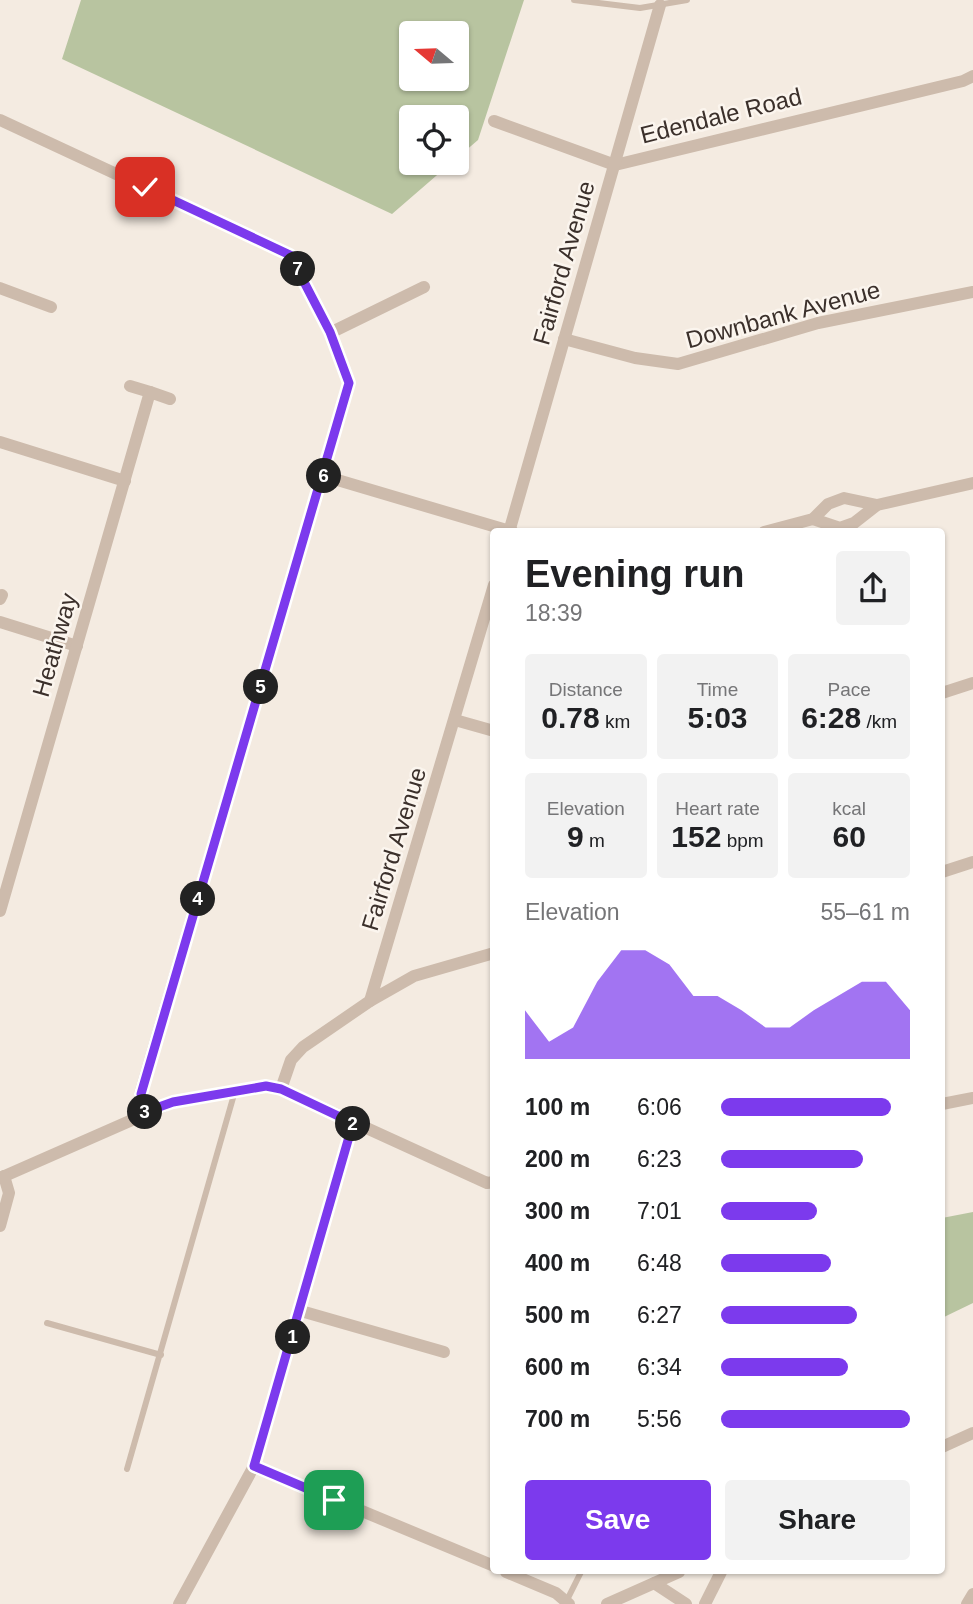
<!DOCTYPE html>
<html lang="en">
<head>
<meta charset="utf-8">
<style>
	:root { --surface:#fff; --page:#f2f2f2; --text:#202124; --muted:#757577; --accent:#7c3aed }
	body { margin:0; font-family:Arial,sans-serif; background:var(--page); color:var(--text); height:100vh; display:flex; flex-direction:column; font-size:26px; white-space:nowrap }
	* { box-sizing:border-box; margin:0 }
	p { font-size:23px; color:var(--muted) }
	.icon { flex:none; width:38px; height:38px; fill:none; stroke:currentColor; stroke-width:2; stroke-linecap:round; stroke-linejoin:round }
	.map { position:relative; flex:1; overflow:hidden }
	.panel { position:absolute; left:490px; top:528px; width:455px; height:1046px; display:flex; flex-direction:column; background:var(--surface); border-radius:7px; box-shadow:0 2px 5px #0004 }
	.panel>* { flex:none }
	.needle { width:46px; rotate:289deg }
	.controls { position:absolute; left:399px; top:21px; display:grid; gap:14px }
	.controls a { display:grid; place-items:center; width:70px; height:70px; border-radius:7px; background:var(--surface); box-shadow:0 2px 5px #0004; font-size:35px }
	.pin { position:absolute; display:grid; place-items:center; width:60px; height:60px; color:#fff; margin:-30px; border-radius:14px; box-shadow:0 4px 10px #0006 }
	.km { position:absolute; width:35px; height:35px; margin:-18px; border-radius:50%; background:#222; color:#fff; font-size:19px; line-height:35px; text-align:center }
	.round { display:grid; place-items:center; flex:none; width:74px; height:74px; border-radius:7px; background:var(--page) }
	.summary { display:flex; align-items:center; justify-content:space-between; height:119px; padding:0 35px }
	h1 { font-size:38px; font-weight:800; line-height:52px }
	.stats { display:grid; grid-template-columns:repeat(3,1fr); gap:10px; height:119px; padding:7px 35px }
	.stats div { display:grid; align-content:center; border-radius:7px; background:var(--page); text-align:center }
	.stats b { font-size:30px; font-weight:800 }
	.stats small { font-size:19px; font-weight:400 }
	.stats p { font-size:19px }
	.chart { height:196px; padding:14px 35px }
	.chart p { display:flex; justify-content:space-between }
	.chart svg { width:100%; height:126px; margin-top:7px; fill:var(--accent); opacity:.7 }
	.primary-button { display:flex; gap:14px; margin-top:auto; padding:14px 35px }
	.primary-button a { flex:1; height:80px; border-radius:7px; background:var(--accent); color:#fff; font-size:28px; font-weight:800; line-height:80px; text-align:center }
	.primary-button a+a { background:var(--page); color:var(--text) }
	ul { padding:0 35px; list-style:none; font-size:23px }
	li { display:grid; grid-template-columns:112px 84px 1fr; align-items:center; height:52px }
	li i { height:18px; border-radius:9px; background:var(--accent) }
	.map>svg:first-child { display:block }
</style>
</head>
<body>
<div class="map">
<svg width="973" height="1604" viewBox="0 0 973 1604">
	<rect width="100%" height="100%" fill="#f4ebe1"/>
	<g fill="#b8c4a0" fill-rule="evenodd">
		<path d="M 81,0 L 524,0 L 478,140 L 457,158 L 457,117 L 411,117 L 411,163 L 451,163 L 392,214 L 62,59 ZM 411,33 L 457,33 L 457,79 L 411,79 Z"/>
		<path d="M 973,1212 L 973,1303 L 942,1318 L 942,1218 Z"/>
	</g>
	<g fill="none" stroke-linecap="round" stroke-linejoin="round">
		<g stroke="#cdbbac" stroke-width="6">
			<path d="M 574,0 L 640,8 L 687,0"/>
			<path d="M 47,1323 L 161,1355"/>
			<path d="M 127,1469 L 235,1091"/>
			<path d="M 567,1600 L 581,1572"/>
		</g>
		<g stroke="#cdbbac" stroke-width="12">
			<path d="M 0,120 L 290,255 L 330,333 L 349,383 L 140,1094 L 145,1112"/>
			<path d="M 494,121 L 615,165 L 963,81 L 973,76"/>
			<path d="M 0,288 L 51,307"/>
			<path d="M 330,333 L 424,287"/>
			<path d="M 564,339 L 635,358 L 678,364 L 818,323 L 973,292"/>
			<path d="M 130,386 L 150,392"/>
			<path d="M 0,442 L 125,481"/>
			<path d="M 324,476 L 513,532"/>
			<path d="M 813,519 L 840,528 L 854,523 L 877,505 L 973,483"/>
			<path d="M 509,532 L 660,5"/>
			<path d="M 764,532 L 813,519 L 828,504 L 844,498 L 877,505"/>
			<path d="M 0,599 L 2,595"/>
			<path d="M 0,622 L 77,646"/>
			<path d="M 942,693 L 973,683"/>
			<path d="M 455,720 L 494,731"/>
			<path d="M 942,872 L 973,862"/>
			<path d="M 0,911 L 150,392 L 170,399"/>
			<path d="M 370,1001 L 414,976 L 494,953"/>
			<path d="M 281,1089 L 291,1060 L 303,1047 L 370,1001 L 494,585"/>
			<path d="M 942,1104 L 973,1098"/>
			<path d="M 0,1178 L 173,1102 L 266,1086 L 281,1089 L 487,1183 L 494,1182"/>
			<path d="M 0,1226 L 9,1193 L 4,1176"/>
			<path d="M 301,1311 L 444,1352"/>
			<path d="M 942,1447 L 973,1433"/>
			<path d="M 254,1466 L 494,1566"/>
			<path d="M 506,1572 L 556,1593 L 569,1604"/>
			<path d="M 654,1583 L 686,1604"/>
			<path d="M 179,1604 L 254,1466 L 353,1123"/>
			<path d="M 607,1604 L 679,1572"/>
			<path d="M 705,1604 L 721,1572"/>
			<path d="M 967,1604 L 973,1594"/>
		</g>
	</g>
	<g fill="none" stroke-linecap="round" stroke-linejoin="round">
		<defs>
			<path id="route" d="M 145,187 L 290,255 L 330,332 L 349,383 L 141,1094 L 145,1112 L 173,1102 L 266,1086 L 281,1089 L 353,1123 L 254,1466 L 334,1500"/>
		</defs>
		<use href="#route" stroke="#fff" stroke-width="14"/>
		<use href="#route" stroke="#7c3aed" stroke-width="9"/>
	</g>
	<g text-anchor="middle" stroke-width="5" stroke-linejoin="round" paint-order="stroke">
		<g font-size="24" fill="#3b302b" stroke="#fbf5ee">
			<text transform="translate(721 116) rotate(-14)" y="8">Edendale Road</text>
			<text transform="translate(564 263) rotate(-74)" y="8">Fairford Avenue</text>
			<text transform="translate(783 315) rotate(-15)" y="8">Downbank Avenue</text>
			<text transform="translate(55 645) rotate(-74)" y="8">Heathway</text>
			<text transform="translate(394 849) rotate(-73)" y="8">Fairford Avenue</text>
		</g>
	</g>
</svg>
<div class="controls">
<a><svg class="needle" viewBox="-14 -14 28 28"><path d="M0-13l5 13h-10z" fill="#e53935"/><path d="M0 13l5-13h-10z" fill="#757577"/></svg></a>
<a><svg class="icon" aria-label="locate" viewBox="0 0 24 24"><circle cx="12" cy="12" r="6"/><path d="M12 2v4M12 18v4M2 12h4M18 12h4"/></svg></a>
</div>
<div class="pin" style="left:334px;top:1500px;background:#1e9e55"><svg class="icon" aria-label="arrive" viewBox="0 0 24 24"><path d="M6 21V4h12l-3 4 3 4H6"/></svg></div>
<div class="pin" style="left:145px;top:187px;background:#d93025"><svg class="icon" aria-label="check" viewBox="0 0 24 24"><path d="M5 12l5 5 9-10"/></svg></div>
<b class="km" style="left:293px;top:1337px">1</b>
<b class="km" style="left:353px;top:1124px">2</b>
<b class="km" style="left:145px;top:1112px">3</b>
<b class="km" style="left:198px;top:899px">4</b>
<b class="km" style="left:261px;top:687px">5</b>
<b class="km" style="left:324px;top:476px">6</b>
<b class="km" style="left:298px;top:269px">7</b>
<section class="panel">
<div class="summary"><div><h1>Evening run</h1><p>18:39</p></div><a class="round"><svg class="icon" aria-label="share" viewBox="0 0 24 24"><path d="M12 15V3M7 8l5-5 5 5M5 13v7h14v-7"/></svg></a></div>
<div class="stats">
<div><p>Distance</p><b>0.78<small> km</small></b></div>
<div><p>Time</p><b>5:03</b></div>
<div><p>Pace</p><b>6:28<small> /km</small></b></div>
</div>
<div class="stats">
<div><p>Elevation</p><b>9<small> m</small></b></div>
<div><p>Heart rate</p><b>152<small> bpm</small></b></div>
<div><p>kcal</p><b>60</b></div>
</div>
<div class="chart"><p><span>Elevation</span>55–61 m</p>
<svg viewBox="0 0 160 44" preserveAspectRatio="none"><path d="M0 44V27L10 38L20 33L30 17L40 6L50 6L60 11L70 22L80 22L90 27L100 33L110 33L120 27L130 22L140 17L150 17L160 27V44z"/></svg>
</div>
<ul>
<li><b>100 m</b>6:06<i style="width:90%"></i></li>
<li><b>200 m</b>6:23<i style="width:75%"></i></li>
<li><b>300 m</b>7:01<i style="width:51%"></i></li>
<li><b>400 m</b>6:48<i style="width:58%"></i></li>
<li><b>500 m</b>6:27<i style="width:72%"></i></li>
<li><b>600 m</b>6:34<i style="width:67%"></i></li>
<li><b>700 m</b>5:56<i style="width:100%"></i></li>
</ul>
<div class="primary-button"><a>Save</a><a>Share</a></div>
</section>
</div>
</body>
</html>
